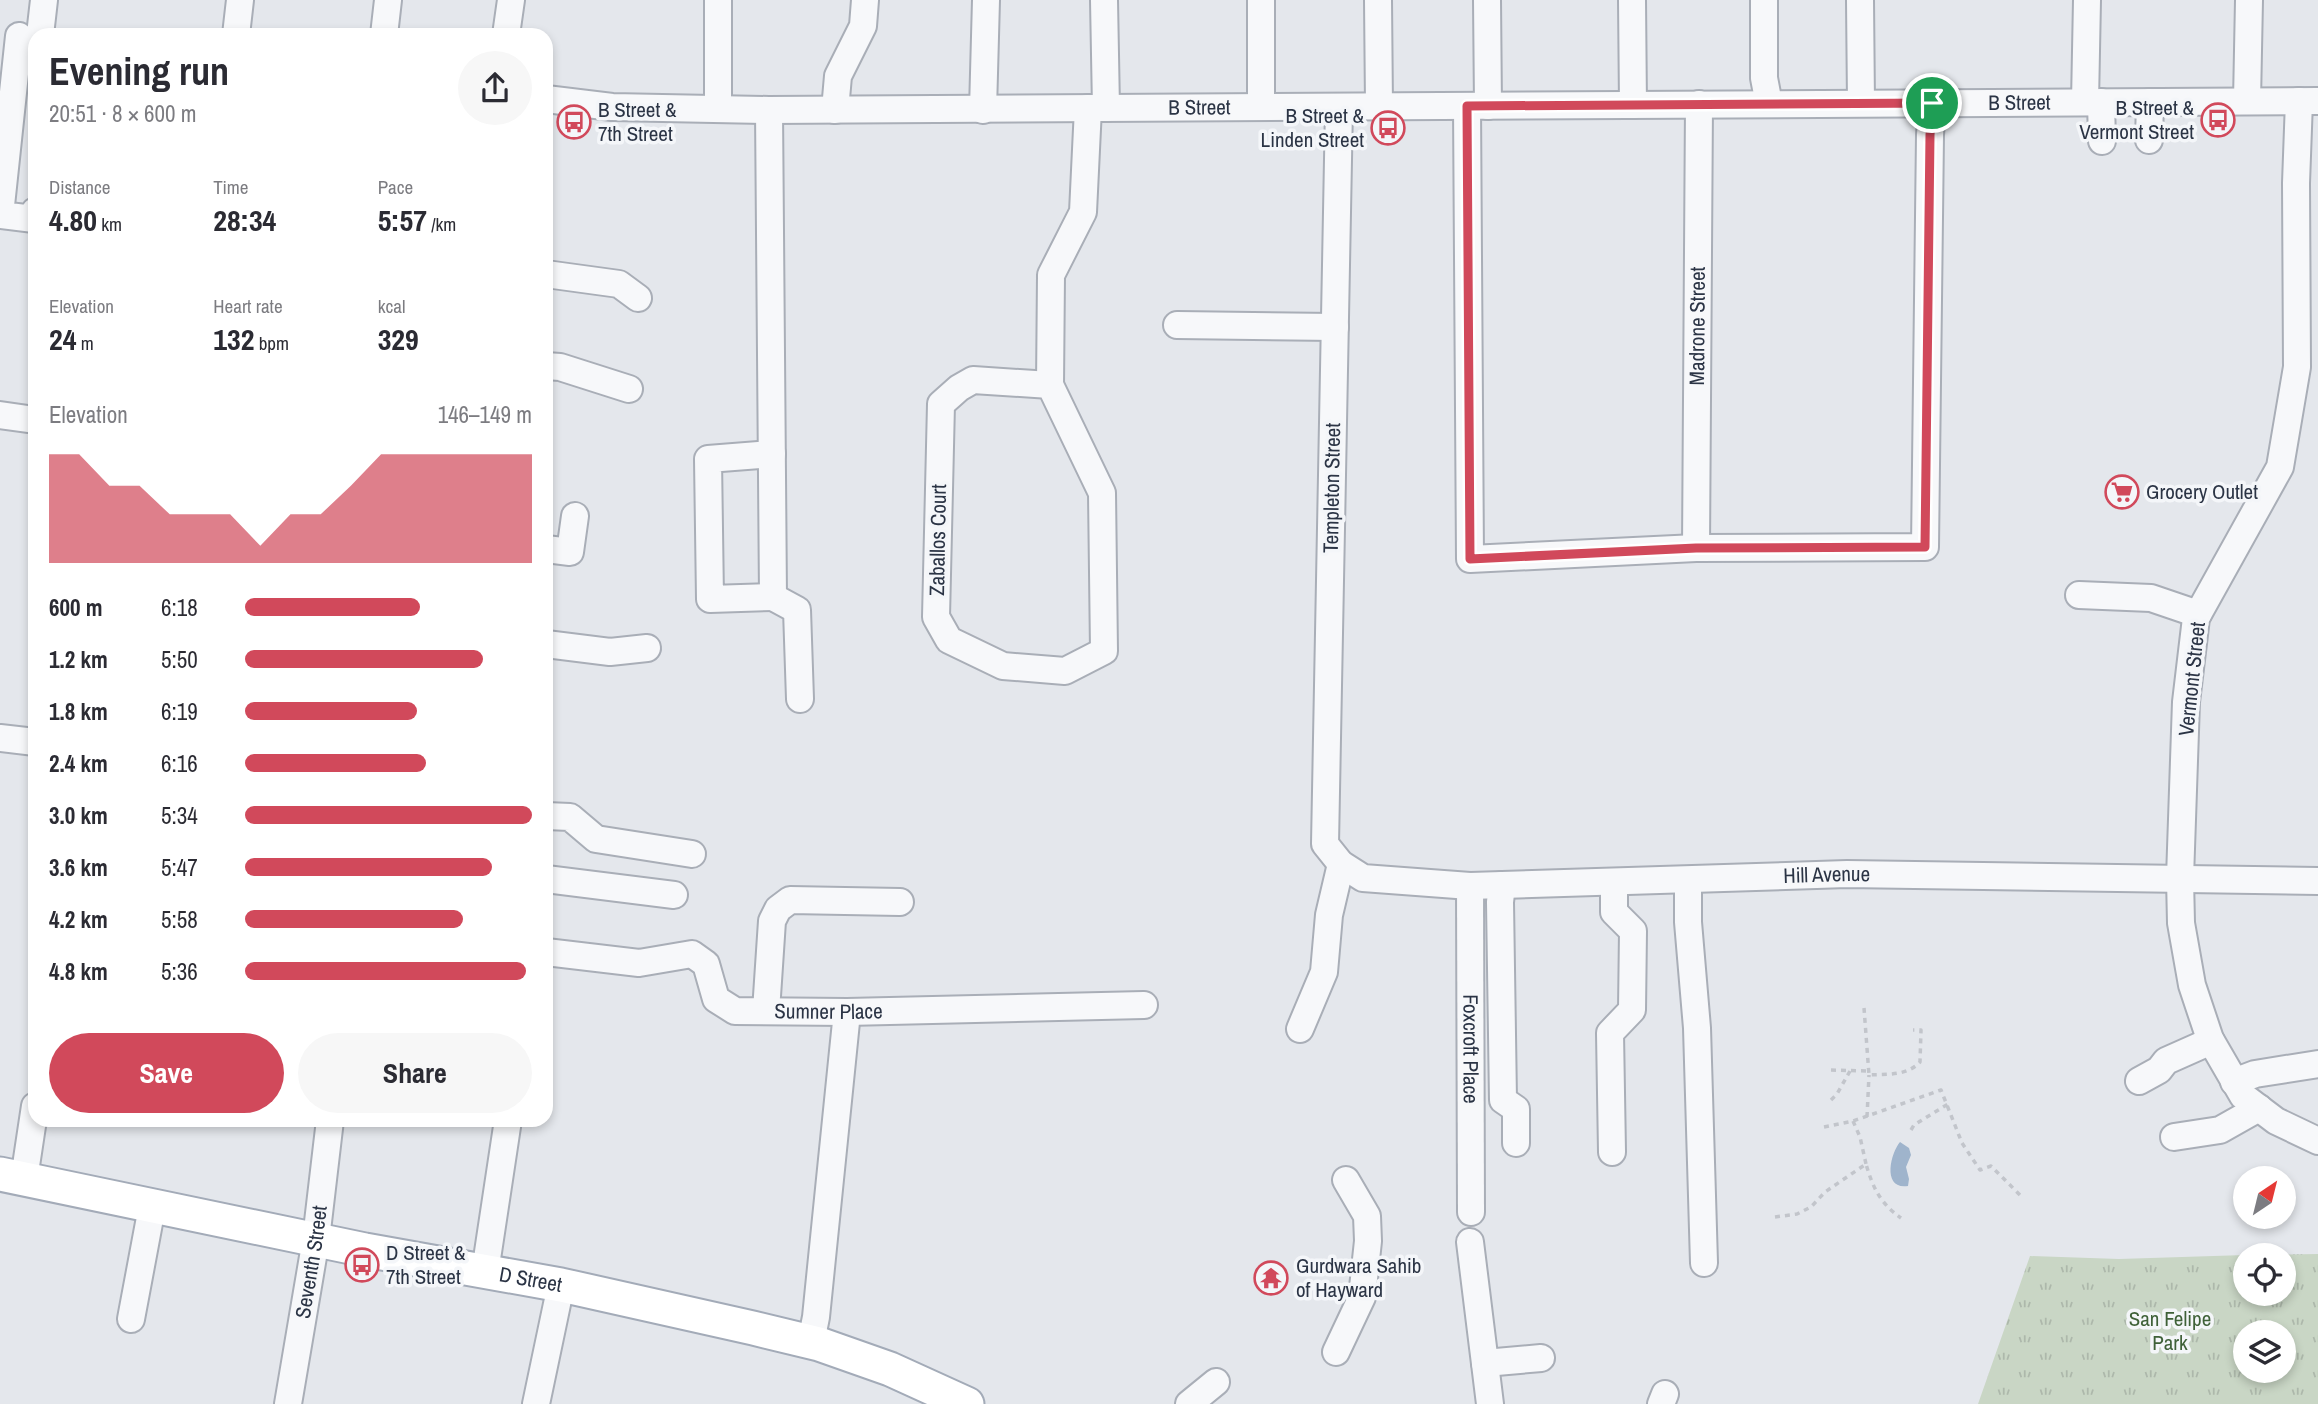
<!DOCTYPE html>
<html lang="en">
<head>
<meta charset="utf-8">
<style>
	:root { --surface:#fff; --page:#f7f7f7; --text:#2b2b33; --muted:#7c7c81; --accent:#d1495b }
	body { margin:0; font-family:"Archivo Narrow",sans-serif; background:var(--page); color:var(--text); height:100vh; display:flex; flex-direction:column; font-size:26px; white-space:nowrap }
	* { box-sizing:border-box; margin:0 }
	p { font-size:23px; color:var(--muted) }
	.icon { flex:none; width:38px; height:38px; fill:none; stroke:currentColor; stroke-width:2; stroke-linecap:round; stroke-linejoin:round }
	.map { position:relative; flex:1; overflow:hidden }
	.side { position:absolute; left:28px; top:28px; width:525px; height:1099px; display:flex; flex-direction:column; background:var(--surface); border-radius:21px; box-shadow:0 4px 10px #0003 }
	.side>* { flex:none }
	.needle { width:46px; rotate:35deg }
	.controls { position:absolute; left:2233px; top:1166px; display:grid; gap:14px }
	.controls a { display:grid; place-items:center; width:63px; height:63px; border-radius:50%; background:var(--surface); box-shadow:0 4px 10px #0003; font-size:35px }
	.pin { position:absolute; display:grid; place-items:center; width:60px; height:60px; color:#fff; margin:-30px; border:4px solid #fff; border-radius:50%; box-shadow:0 2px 7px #0007 }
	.round { display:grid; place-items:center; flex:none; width:74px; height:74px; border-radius:37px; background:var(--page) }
	.overview { display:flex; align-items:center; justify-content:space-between; height:119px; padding:0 21px }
	h1 { font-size:38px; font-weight:700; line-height:52px }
	.metrics { display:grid; grid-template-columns:repeat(3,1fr); gap:10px; height:119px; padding:7px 21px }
	.metrics div { display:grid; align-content:center }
	.metrics b { font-size:30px; font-weight:700 }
	.metrics small { font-size:19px; font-weight:400 }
	.metrics p { font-size:19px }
	.chart { height:196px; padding:14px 21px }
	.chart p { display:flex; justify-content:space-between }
	.chart svg { width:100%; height:126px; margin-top:7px; fill:var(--accent); opacity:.7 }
	.action { display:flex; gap:14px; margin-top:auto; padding:14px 21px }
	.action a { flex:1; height:80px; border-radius:42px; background:var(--accent); color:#fff; font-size:28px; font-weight:700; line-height:80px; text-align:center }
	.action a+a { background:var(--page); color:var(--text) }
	ul { padding:0 21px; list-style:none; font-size:23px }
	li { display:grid; grid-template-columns:112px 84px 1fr; align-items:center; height:52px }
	li i { height:18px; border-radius:9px; background:var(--accent) }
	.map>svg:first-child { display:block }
</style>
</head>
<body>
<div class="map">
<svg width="2318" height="1404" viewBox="0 0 2318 1404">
	<defs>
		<pattern id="park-tufts" width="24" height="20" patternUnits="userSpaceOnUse" patternTransform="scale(1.75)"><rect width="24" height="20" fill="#c9d6c5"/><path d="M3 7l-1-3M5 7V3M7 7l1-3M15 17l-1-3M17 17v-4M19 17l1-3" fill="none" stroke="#adb8ab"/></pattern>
	</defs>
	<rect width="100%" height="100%" fill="#e4e7ec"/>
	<path fill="url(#park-tufts)" fill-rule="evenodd" d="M 2318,1254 L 2318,1404 L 1978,1404 L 2030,1256 L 2119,1259 L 2245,1255 L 2245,1293 L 2284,1293 L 2284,1255 L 2246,1255 ZM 2245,1332 L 2284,1332 L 2284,1370 L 2245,1370 Z"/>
	<path fill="#9fb4cc" d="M 1900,1142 L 1909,1148 L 1911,1155 L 1906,1167 L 1909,1179 L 1908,1186 C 1882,1190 1890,1154 1900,1142 Z"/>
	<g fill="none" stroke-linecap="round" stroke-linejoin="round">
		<defs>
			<g id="minor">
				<path d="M 1104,0 L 1106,108"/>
				<path d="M 1261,0 L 1261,107"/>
				<path d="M 1378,0 L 1379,106"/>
				<path d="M 1487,0 L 1488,106"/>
				<path d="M 1632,0 L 1633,105"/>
				<path d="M 1764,0 L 1764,78 L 1769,104"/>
				<path d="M 1860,0 L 1861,103"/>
				<path d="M 40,35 L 44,0"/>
				<path d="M 236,35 L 240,0"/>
				<path d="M 384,35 L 388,0"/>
				<path d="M 506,35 L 511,0"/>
				<path d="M 19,36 L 0,215 L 34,219 L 35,211"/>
				<path id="s1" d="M 546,99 L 612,107 L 769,110 L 2318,101"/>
				<path d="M 2247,101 L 2249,0"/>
				<path d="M 2299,101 L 2296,183 L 2297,367 L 2280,467 L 2196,618 L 2186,702 L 2180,878 L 2181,923 L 2192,985 L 2210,1039 L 2243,1096 L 2276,1121 L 2318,1141"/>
				<path d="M 2085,102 L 2087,0"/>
				<path d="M 2101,102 L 2102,141"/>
				<path d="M 1467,106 L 1470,559 L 1696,548 L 1925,547 L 1930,135 L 1932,103"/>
				<path id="s2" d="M 1339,107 L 1325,844 L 1341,864 L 1363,878 L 1470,886 L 1847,874 L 2318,881"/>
				<path d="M 718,109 L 718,0"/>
				<path d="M 769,110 L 773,597 L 797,610 L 800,699"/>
				<path d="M 835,110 L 838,76 L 863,26 L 865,0"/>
				<path d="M 983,110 L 986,0"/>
				<path d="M 2149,140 L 2150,102"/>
				<path d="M 546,274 L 619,284 L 638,298"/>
				<path d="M 1177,325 L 1335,327"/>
				<path d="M 546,366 L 560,367 L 629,389"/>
				<path d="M 973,380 L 1050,385 L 1102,493 L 1104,651 L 1065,671 L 1003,666 L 949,640 L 936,617 L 941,404 L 959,388 Z"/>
				<path d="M 1050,385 L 1051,275 L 1083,212 L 1088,108"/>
				<path d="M 0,415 L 35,420"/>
				<path d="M 772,454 L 708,459 L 710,599 L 773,597"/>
				<path id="s3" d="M 1696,548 L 1699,104"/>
				<path d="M 546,549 L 570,552 L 575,516"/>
				<path d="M 2079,595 L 2151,598 L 2198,614"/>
				<path d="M 546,644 L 610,652 L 647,648"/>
				<path d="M 0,738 L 35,742"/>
				<path d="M 546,816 L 570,817 L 596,839 L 692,854"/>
				<path d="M 546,879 L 674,895"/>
				<path d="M 1688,880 L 1688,922 L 1697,1028 L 1704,1263"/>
				<path d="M 1502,885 L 1500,902 L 1503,1100 L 1516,1109 L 1516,1143"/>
				<path id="s4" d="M 1470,886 L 1471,1212"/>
				<path id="s5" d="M 546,952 L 639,963 L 692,954 L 706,964 L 716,999 L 735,1011 L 847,1012 L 1144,1005"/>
				<path d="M 766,1011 L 772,921 L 778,909 L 790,900 L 900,902"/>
				<path d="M 1300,1029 L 1324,972 L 1329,915 L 1341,864"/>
				<path d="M 2139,1081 L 2159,1070 L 2166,1061 L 2211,1041"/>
				<path d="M 2234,1082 L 2255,1074 L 2318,1064"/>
				<path d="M 2174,1137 L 2220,1130 L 2259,1108"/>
				<path d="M 1612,1152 L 1610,1033 L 1632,1010 L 1633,931 L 1614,912 L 1614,882"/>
				<path d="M 24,1179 L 35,1106"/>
				<path d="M 1470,1242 L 1490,1404"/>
				<path d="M 485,1272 L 508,1120"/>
				<path d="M 131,1319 L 152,1207"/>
				<path d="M 811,1342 L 816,1317 L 847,1012"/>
				<path d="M 1336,1352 L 1362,1297 L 1368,1241 L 1367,1216 L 1346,1180"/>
				<path d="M 1485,1363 L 1541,1358"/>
				<path id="s6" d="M 288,1404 L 316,1239 L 330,1120"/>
				<path d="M 536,1404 L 561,1285"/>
				<path d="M 1189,1404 L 1216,1382"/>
				<path d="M 1661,1404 L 1665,1394"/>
			</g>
			<g id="major">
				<path id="s7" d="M 0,1174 L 365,1250 L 561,1285 L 753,1328 L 819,1344 L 890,1369 L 967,1404"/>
			</g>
		</defs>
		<use href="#minor" stroke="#a9aeb7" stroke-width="30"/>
		<use href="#major" stroke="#a3abb8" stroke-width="37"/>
		<g stroke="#c2c5cb" stroke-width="3.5" stroke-dasharray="5 5" stroke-linecap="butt">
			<path d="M 1864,1008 L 1869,1075 C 1887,1074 1907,1076 1920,1062 L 1921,1030 L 1913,1030"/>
			<path d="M 1831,1070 L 1869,1071"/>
			<path d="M 1831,1100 L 1837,1094 L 1850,1071"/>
			<path d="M 1867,1117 L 1869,1075"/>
			<path d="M 1853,1121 L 1860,1137 L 1866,1164"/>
			<path d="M 1824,1127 L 1853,1121 L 1941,1090 L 1962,1143 L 1980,1170 L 1991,1166 L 2022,1197"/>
			<path d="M 1911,1130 L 1914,1125 L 1948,1104"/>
			<path d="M 1775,1217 L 1797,1214 L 1811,1207 L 1825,1192 L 1866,1164 C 1873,1188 1880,1203 1901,1218"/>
		</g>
		<use href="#minor" stroke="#f7f8fa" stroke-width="26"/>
		<use href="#major" stroke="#fff" stroke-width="33"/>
	</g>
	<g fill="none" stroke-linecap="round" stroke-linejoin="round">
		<defs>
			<path id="route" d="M 1932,103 L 1930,135 L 1925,547 L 1696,548 L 1470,559 L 1467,106 Z"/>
		</defs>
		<use href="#route" stroke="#fff" stroke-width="14"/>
		<use href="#route" stroke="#d1495b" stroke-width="9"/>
	</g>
	<defs>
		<symbol id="bus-ring" viewBox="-11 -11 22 22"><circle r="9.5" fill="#f4f6f9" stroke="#d1495b" stroke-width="1.5"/><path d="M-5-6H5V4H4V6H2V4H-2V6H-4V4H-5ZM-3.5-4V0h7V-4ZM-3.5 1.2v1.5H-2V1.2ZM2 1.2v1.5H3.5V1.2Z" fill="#d1495b"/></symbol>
		<symbol id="supermarket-ring" viewBox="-11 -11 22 22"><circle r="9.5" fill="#f4f6f9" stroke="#d1495b" stroke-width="1.5"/><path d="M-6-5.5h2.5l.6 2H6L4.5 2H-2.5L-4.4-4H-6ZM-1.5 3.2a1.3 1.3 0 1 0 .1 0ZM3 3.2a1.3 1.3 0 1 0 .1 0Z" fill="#d1495b"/></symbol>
		<symbol id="temple-ring" viewBox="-11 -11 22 22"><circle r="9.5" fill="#f4f6f9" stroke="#d1495b" stroke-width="1.5"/><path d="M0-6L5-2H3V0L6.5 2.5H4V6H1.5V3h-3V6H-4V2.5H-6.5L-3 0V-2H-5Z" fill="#d1495b"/></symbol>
	</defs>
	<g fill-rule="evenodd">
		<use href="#bus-ring" x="2199" y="101" width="38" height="38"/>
		<use href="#bus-ring" x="555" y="103" width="38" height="38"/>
		<use href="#bus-ring" x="1369" y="109" width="38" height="38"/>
		<use href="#supermarket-ring" x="2103" y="473" width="38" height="38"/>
		<use href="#bus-ring" x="343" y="1246" width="38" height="38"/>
		<use href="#temple-ring" x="1252" y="1259" width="38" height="38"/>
	</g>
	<g text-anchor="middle" stroke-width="7" stroke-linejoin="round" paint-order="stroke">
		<g font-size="21" fill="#2b3445" stroke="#f4f6f9">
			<text dy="7" stroke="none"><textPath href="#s1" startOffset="1474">B Street</textPath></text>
			<text dy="7" stroke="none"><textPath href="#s1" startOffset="654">B Street</textPath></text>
			<text dy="7" stroke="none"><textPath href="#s3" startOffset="222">Madrone Street</textPath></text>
			<text transform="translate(1332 488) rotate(-89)" y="7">Templeton Street</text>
			<text transform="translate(938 540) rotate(-89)" y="7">Zaballos Court</text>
			<text transform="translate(2192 679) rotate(-84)" y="7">Vermont Street</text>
			<text dy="7" stroke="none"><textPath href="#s2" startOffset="1253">Hill Avenue</textPath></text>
			<text dy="7" stroke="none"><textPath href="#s5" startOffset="317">Sumner Place</textPath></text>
			<text dy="7" stroke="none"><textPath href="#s4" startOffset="163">Foxcroft Place</textPath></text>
			<text dy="7" stroke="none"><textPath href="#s6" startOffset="144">Seventh Street</textPath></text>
			<text dy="7" stroke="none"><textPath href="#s7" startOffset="541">D Street</textPath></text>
		</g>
		<g font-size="21" fill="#2b3445" stroke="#f4f6f9" text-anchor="start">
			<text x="2194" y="115" text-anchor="end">B Street &amp;<tspan x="2194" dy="24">Vermont Street</tspan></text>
			<text x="598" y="117">B Street &amp;<tspan x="598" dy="24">7th Street</tspan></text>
			<text x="1364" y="123" text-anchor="end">B Street &amp;<tspan x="1364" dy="24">Linden Street</tspan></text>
			<text x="2146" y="499">Grocery Outlet</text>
			<text x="386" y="1260">D Street &amp;<tspan x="386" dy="24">7th Street</tspan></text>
			<text x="1296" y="1273">Gurdwara Sahib<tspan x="1296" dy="24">of Hayward</tspan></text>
		</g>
		<g font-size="21" fill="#3f6138" stroke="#f4f6f9">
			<text x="2170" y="1326">San Felipe<tspan x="2170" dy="24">Park</tspan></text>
		</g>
	</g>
</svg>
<div class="controls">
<a><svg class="needle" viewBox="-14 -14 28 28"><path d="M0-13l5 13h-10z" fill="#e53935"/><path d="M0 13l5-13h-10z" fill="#7c7c81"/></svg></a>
<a><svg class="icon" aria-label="locate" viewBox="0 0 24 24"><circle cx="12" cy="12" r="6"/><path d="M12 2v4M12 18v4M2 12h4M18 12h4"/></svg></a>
<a><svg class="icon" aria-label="layers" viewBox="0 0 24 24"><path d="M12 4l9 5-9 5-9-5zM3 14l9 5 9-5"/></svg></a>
</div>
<div class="pin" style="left:1932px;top:103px;background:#1e9e55"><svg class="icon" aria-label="arrive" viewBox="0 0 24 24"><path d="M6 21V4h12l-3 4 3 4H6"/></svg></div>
<section class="side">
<div class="overview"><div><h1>Evening run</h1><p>20:51 · 8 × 600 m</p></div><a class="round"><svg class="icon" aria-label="share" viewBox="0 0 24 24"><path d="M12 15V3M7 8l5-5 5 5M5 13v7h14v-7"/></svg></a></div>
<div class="metrics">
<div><p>Distance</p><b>4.80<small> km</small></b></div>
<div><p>Time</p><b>28:34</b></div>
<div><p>Pace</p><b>5:57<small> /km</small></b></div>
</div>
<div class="metrics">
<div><p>Elevation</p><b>24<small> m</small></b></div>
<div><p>Heart rate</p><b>132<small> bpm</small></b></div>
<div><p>kcal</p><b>329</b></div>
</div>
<div class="chart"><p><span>Elevation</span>146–149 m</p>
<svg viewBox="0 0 160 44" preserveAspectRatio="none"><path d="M0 44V6L10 6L20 17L30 17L40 27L50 27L60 27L70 38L80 27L90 27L100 17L110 6L120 6L130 6L140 6L150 6L160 6V44z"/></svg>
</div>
<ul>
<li><b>600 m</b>6:18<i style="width:61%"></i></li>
<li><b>1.2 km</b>5:50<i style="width:83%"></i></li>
<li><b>1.8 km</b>6:19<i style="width:60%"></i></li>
<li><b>2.4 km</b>6:16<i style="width:63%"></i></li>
<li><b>3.0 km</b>5:34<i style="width:100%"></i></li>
<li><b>3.6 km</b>5:47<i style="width:86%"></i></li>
<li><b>4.2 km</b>5:58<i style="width:76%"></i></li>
<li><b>4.8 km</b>5:36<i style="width:98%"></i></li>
</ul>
<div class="action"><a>Save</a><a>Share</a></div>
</section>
</div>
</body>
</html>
